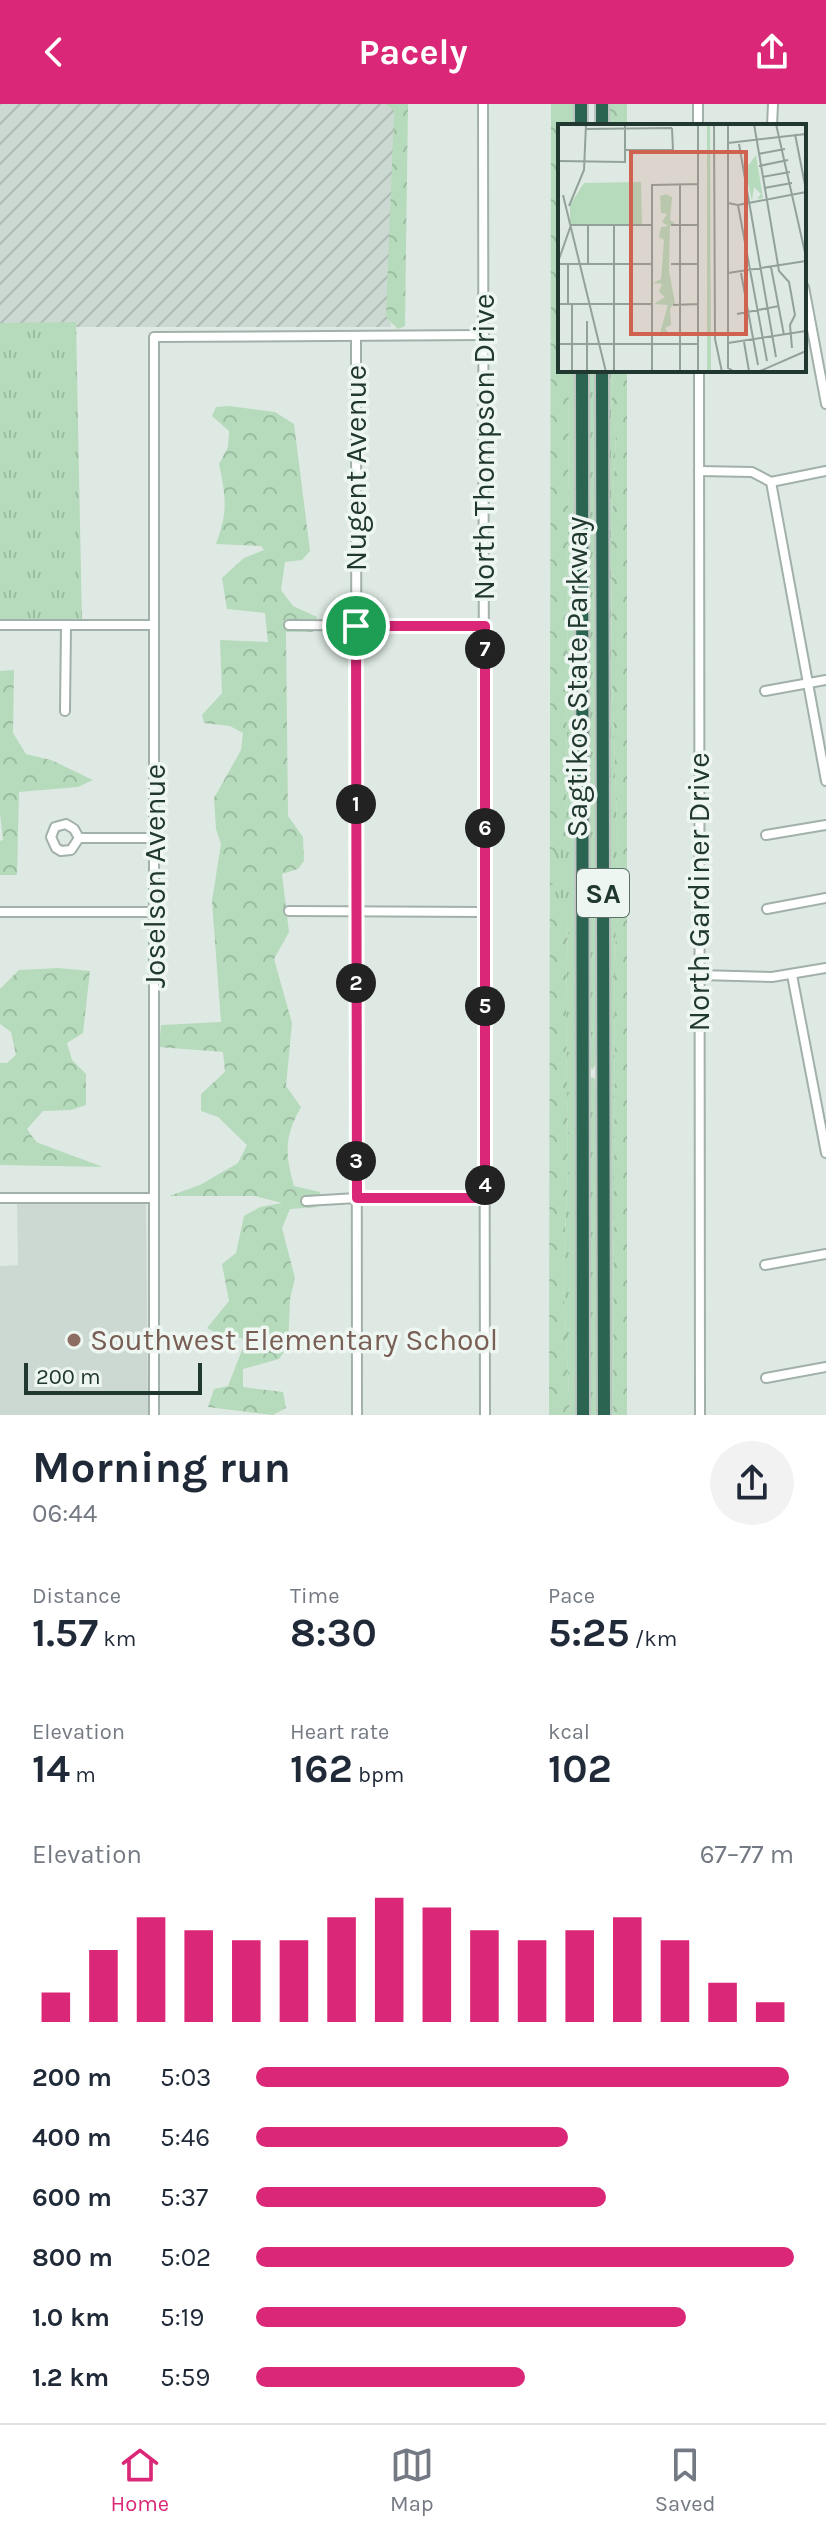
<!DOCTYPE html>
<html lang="en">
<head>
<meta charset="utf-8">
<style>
	:root { --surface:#fff; --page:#f2f2f3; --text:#1f2937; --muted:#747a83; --line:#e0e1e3; --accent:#db2777 }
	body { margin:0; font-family:Karla,sans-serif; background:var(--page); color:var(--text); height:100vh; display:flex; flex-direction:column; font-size:30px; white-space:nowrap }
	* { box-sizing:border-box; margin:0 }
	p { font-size:26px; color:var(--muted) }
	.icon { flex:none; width:44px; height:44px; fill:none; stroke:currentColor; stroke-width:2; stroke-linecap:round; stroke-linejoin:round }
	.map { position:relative; height:1311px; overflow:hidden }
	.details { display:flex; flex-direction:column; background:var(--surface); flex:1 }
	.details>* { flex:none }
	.scale { position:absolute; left:24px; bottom:20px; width:178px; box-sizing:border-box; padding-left:8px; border:4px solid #20382f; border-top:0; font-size:22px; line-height:28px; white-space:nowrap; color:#20382f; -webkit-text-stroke:6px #eef6f1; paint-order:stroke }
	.pin { position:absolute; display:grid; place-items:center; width:68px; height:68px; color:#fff; margin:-34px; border:4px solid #fff; border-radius:50%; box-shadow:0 2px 8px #0007 }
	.km { position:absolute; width:40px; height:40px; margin:-20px; border-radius:50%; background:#222; color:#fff; font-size:22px; line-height:40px; text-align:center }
	.round { display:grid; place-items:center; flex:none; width:84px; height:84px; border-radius:42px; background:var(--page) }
	.overview { display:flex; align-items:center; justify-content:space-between; height:136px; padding:0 32px }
	h1 { font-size:44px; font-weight:700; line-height:60px }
	.figures { display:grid; grid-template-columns:repeat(3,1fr); gap:12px; height:136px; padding:8px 32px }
	.figures div { display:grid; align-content:center }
	.figures b { font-size:40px; font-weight:700 }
	.figures small { font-size:22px; font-weight:400 }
	.figures p { font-size:22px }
	.chart { height:224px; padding:16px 32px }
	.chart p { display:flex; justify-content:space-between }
	.chart svg { width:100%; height:144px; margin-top:8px; stroke:var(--accent); stroke-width:6 }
	ul { padding:0 32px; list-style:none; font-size:26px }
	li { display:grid; grid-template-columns:128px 96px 1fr; align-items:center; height:60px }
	li i { height:20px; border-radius:10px; background:var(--accent) }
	header { display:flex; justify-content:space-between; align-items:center; height:104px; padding:0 32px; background:var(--accent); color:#fff; font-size:36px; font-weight:700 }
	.dock { display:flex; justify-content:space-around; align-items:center; height:112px; border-top:2px solid var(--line); background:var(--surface); font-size:22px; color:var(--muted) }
	.dock a { display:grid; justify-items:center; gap:4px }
	.dock .current { color:var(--accent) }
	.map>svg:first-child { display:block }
</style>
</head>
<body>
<header><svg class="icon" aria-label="back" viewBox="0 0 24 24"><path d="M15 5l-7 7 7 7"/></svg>Pacely<svg class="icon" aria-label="share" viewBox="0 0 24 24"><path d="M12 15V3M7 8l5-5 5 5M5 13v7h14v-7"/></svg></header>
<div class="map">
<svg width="826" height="1311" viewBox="0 0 826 1311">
	<defs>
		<pattern id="industrial-furrows" width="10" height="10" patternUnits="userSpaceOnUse" patternTransform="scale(2)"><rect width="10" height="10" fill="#ccd9d2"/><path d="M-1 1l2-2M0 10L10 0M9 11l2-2" fill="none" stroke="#afbbb5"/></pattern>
		<pattern id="grass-tufts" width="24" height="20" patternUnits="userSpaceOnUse" patternTransform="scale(2)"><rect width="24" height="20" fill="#b6dabc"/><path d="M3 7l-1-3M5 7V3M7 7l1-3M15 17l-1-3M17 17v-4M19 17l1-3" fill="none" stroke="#9cbca2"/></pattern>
		<pattern id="forest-crowns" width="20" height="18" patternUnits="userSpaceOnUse" patternTransform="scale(2)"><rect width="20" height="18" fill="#b6dabc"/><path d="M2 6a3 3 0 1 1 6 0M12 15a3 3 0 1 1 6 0" fill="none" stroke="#9cbca2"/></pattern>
	</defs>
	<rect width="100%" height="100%" fill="#dee9e3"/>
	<path fill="#ccd9d2" d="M 146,1098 L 148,1311 L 0,1311 L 0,1162 L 18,1161 L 17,1099 Z"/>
	<path fill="url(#industrial-furrows)" d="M 0,0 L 394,0 L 391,223 L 0,223 Z"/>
	<g fill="url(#grass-tufts)">
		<path d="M 551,0 L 577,0 L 577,22 L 564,22 L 563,16 L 551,17 Z"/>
		<path d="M 76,218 L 82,522 L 0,523 L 0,219 Z"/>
		<path d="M 569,266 L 578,266 L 579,1311 L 570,1311 L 563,1172 L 568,1065 L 566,901 L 568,817 L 550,806 L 550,752 L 566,737 Z"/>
		<path d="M 586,266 L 598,266 L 599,916 L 595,962 L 592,966 L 590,961 L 591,929 L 588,929 Z"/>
		<path d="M 609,266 L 613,266 L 611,307 L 616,330 L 611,436 L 612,576 L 618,746 L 615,859 L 613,1311 L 611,1311 Z"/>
		<path d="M 592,973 L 595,975 L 598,1011 L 599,1311 L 588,1311 L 586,1015 L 589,976 Z"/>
	</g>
	<g fill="url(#forest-crowns)">
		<path d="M 386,0 L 408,0 L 405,222 L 398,225 L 386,213 L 394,7 Z"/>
		<path d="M 551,0 L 552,16 L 563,16 L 564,22 L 560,22 L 560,266 L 569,266 L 566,737 L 564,745 L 553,751 L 552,806 L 568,817 L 566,901 L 568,1065 L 563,1172 L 570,1311 L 549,1311 Z"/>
		<path d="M 610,0 L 627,0 L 627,22 L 608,22 Z"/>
		<path d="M 613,266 L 627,266 L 627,1311 L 613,1311 L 615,859 L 618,746 L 612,576 L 611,436 L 616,330 L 611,307 Z"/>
		<path d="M 229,302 L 275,308 L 294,320 L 310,447 L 302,456 L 285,458 L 281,486 L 293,502 L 317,513 L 313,528 L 286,528 L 288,712 L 303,733 L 304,757 L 298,765 L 282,770 L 289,828 L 274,855 L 292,919 L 286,982 L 301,1003 C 284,1033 285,1050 294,1082 L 320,1088 L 317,1103 L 290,1105 L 282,1124 L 295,1174 L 290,1195 L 288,1242 L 279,1255 L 243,1265 L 243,1283 L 283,1288 L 286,1304 L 273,1311 L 208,1303 L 214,1285 L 228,1282 L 244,1241 L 242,1234 L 224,1233 L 207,1224 L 229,1197 L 222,1160 L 236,1149 L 244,1112 L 260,1103 L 282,1099 L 255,1092 L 169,1092 L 200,1081 L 238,1059 L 247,1041 L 218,1013 L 201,1007 L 201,990 L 225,968 L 223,948 L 159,943 L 161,921 L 221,918 L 212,797 L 221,740 L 216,725 L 214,694 L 241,646 L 243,629 L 230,622 L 204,619 L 202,611 L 222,589 L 220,536 L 268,538 L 265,509 L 227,505 L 222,474 L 244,454 L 264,446 L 261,442 L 216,440 C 228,408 226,393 219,360 L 228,343 L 229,327 L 212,312 L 216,303 Z"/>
		<path d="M 14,566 L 13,629 L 26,650 L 51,656 L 93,676 L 78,683 L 19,688 L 17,771 L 0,771 L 0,737 L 3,736 L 0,709 L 0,567 Z"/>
		<path d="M 58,864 L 90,867 L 83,929 L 67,939 L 72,956 L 86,970 L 86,1001 L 71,1006 L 43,1007 L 27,1025 L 36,1038 L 103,1063 L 0,1061 L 0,959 L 7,959 L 16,951 L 11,928 L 0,920 L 0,885 L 19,866 Z"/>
	</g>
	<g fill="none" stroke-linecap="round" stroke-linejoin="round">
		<defs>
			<g id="minor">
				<path d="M 483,0 L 485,1311"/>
				<path d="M 698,0 L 698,22"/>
				<path d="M 772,22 L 773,0"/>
				<path d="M 804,183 L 826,300"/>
				<path d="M 356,232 L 357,1311"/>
				<path d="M 699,266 L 700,1311"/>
				<path d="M 699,367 L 752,368 L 771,378 L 826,677"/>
				<path d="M 771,378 L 826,367"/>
				<path d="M 0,521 L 154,521"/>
				<path d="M 289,521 L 485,522"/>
				<path d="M 765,587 L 826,576"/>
				<path d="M 65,607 L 66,521"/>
				<path d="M 766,731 L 826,721"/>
				<path d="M 79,734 L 71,746 L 61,747 L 56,744 L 51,733 L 55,723 L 66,720 L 74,725 L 79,734 L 155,734"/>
				<path d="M 767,805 L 826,794"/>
				<path d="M 289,807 L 485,808"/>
				<path d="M 0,808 L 155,808"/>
				<path d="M 699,871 L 772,873 L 826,864"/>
				<path d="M 792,871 L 826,1049"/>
				<path d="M 0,1094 L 154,1094"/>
				<path d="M 306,1097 L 357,1094 L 485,1094"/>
				<path d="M 765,1161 L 826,1150"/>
				<path d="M 766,1274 L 826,1263"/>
				<path d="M 154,1311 L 154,233 L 484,231"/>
			</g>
			<g id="highway">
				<path d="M 581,0 L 581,22"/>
				<path d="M 602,0 L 602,22"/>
				<path d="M 582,266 L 583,1311"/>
				<path d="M 602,266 L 604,1311"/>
			</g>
		</defs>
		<use href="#minor" stroke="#a1b0a9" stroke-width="12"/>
		<use href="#highway" stroke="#bcc3c1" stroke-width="16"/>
		<use href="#minor" stroke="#fff" stroke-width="8"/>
		<use href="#highway" stroke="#2c6452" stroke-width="12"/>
	</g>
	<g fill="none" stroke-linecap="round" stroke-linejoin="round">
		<defs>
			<path id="route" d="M 356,522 L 485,522 L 485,1094 L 357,1094 Z"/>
		</defs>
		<use href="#route" stroke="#fff" stroke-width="16"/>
		<use href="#route" stroke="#db2777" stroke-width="10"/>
	</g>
	<circle fill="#8d6e63" stroke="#eef6f1" stroke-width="3" cx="74" cy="1236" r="8"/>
	<g text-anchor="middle" stroke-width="7" stroke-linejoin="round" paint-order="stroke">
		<rect fill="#eef6f1" stroke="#5e7169" stroke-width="2" x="577" y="765" width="52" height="48" rx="6"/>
		<g font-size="28" font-weight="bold" fill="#20382f">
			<text x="603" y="799">SA</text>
		</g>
		<g font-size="30" fill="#20382f" stroke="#eef6f1">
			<text transform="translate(484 343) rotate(-90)" y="10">North Thompson Drive</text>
			<text transform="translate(356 364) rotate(-90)" y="10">Nugent Avenue</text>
			<text transform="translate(577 573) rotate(-90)" y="10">Sagtikos State Parkway</text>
			<text transform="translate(155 772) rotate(-90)" y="10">Joselson Avenue</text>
			<text transform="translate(699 788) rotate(-90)" y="10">North Gardiner Drive</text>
		</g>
		<g font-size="30" fill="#785e54" stroke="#eef6f1" text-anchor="start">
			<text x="90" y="1246">Southwest Elementary School</text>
		</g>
	</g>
	<g transform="translate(558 20)">
		<rect width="248" height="248" fill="#dee9e3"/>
		<path d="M 83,58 L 84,101 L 12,102 L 12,81 L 26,59 Z" fill="#b6dabc"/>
		<path d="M 149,0 L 152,0 L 153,248 L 149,248 ZM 198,31 L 205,74 L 199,75 L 203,70 L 196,63 L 194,77 L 187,46 ZM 108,70 L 114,73 L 112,96 L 117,99 L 112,102 L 111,147 L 117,179 L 112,184 L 113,201 L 107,204 L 111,210 L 102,209 L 110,181 L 96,180 L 107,173 L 101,168 L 104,160 L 95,159 L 103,155 L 106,116 L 101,113 L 103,103 L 110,102 L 104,98 L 109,90 L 103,89 L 102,72 Z" fill="#b6dabc"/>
		<path fill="none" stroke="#92a29b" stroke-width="2" d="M 140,0 L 140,248M 156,0 L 157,215 L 164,248M 170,0 L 170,244 L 177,248M 196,0 L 221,147 L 231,158 L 237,191 L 232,201 L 234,224M 218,0 L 248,133M 28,5 L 114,4M 237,10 L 248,66M 170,19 L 248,10M 181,20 L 218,233M 67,26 L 115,26 L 114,4M 200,30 L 227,25M 1,37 L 67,38 L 67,0M 201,42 L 230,36M 204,53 L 232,48M 122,60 L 122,248M 206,64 L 234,59M 5,71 L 48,248M 170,79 L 180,81 L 209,237M 180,81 L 248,68M 11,82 L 26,46 L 28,0M 13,101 L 94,101M 113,101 L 140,101M 0,138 L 13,101M 0,140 L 94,140M 10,140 L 10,180M 30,140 L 30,101M 113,140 L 140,140M 213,143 L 226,211M 170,149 L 248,137M 183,149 L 200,241M 0,180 L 94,180M 14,180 L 14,248M 115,181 L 140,180M 179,190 L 221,182M 170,219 L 248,207M 0,220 L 140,220M 29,248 L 29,197M 56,248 L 56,101M 94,248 L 94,61 L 140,60M 185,248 L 191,247 L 186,218M 200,248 L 248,227"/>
		<path fill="#d06250" fill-opacity="0.15" stroke="#d06250" stroke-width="4" d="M 73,28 L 188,28 L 188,210 L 73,210 Z"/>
		<rect width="248" height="248" fill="none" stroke="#20382f" stroke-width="4"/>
	</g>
</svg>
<div class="scale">200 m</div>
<div class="pin" style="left:356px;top:522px;background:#1e9e55"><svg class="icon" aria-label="arrive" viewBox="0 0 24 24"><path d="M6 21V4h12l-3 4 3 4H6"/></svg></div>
<b class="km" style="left:356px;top:700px">1</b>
<b class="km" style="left:356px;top:879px">2</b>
<b class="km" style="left:356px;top:1057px">3</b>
<b class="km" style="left:485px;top:1081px">4</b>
<b class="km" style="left:485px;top:902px">5</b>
<b class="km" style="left:485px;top:724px">6</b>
<b class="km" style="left:485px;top:545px">7</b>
</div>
<section class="details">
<div class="overview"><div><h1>Morning run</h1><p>06:44</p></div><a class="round"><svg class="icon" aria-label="share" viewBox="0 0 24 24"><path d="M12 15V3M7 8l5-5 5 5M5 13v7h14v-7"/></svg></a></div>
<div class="figures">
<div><p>Distance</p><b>1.57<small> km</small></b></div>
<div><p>Time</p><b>8:30</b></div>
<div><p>Pace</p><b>5:25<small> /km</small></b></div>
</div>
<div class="figures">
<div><p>Elevation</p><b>14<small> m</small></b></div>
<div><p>Heart rate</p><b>162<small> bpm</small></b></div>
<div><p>kcal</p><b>102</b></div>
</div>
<div class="chart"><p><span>Elevation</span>67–77 m</p>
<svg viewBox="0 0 160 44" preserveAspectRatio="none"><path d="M5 44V35M15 44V22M25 44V12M35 44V16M45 44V19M55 44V19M65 44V12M75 44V6M85 44V9M95 44V16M105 44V19M115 44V16M125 44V12M135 44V19M145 44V32M155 44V38"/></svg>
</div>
<ul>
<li><b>200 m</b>5:03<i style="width:99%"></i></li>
<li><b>400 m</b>5:46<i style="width:58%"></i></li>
<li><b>600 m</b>5:37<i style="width:65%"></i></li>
<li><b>800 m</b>5:02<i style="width:100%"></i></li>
<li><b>1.0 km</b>5:19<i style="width:80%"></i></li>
<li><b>1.2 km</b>5:59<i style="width:50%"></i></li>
</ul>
</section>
<nav class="dock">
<a class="current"><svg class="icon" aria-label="home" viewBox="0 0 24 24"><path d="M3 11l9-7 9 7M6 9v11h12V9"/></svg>Home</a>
<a><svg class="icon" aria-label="map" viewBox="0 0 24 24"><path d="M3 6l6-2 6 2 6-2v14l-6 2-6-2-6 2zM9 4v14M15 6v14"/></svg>Map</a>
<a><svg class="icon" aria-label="saved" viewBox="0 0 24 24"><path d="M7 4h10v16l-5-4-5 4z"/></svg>Saved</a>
</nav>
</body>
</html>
